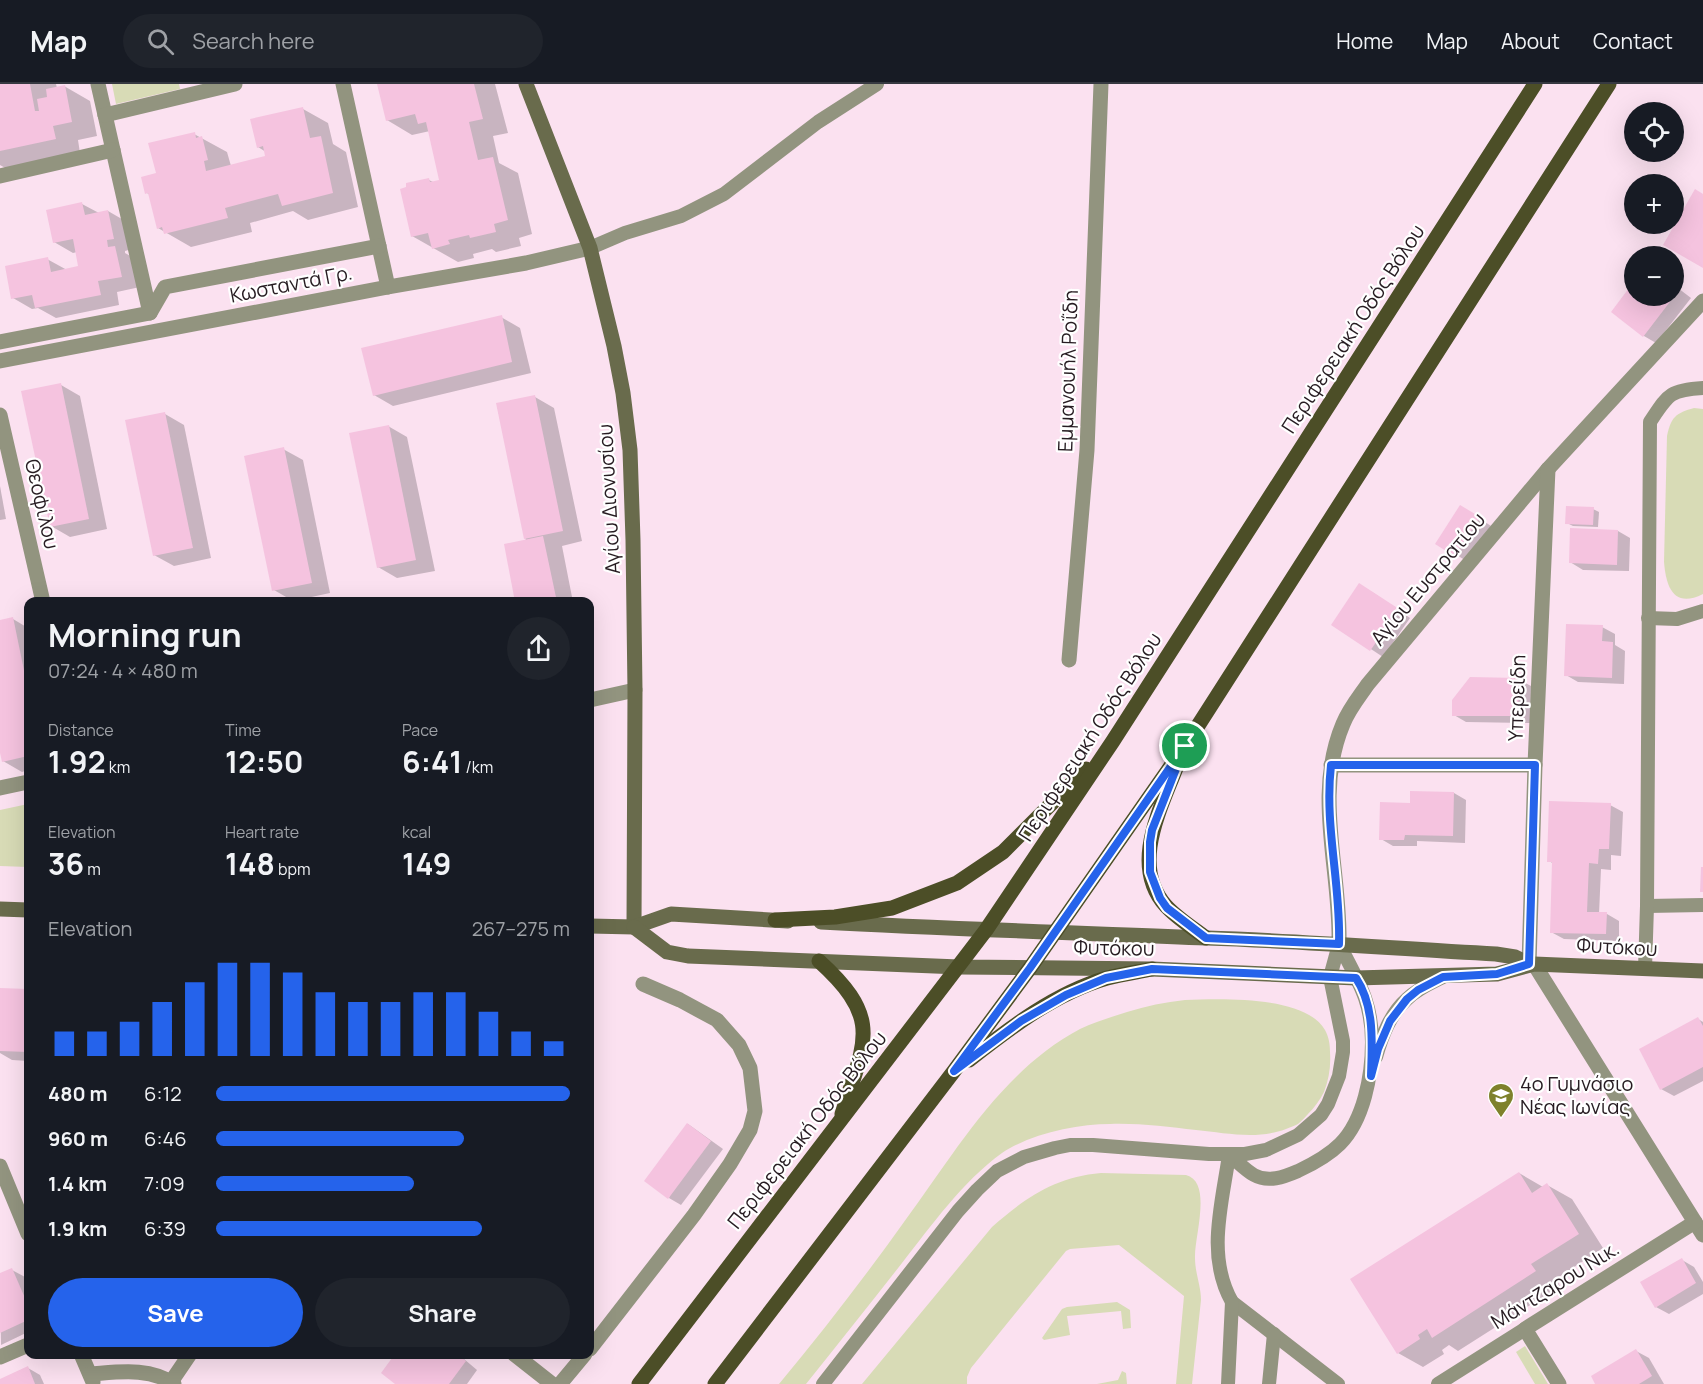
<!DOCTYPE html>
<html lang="en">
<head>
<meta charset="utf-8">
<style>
	:root { --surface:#171b24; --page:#20242c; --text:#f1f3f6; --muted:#9ea1a6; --line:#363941; --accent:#2563eb }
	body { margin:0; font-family:Manrope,sans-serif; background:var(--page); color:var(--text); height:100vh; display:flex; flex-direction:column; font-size:22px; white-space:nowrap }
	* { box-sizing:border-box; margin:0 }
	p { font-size:20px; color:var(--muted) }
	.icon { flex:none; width:33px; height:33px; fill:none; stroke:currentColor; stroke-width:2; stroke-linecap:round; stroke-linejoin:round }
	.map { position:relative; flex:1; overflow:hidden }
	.details { position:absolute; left:24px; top:513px; width:570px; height:762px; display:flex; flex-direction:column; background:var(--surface); border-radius:12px; box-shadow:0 6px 24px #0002 }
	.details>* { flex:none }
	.tools { position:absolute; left:1624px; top:18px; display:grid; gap:12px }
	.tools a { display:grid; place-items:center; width:60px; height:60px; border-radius:50%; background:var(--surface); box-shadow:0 6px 24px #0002; font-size:30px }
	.pin { position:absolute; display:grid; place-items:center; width:51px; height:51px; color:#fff; margin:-26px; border:3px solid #fff; border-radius:50%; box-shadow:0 2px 6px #0007 }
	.round { display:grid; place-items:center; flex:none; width:63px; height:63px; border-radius:32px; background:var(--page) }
	.head { display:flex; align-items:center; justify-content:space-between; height:102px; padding:0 24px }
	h1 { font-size:33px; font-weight:700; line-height:45px }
	.stats { display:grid; grid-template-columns:repeat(3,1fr); gap:9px; height:102px; padding:6px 24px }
	.stats div { display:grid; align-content:center }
	.stats b { font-size:30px; font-weight:700 }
	.stats small { font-size:16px; font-weight:400 }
	.stats p { font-size:16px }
	.chart { height:168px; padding:12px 24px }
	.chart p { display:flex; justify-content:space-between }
	.chart svg { width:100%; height:108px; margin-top:6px; stroke:var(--accent); stroke-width:6 }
	.button { display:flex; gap:12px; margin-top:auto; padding:12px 24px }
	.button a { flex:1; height:69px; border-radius:36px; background:var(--accent); color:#fff; font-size:24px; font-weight:700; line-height:69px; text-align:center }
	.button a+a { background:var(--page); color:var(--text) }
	ul { padding:0 24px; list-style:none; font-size:20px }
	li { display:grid; grid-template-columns:96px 72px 1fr; align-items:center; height:45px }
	li i { height:15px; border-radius:8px; background:var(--accent) }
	header { display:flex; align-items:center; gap:36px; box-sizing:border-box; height:84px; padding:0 30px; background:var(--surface); border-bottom:2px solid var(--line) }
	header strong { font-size:28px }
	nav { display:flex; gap:33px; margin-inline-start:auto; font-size:21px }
	.search { width:420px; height:54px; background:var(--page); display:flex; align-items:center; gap:15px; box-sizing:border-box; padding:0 21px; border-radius:33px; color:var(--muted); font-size:22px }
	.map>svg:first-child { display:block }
</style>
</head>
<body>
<header>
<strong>Map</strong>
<div class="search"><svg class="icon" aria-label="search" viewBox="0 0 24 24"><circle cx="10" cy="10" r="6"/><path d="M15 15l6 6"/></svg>Search here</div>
<nav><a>Home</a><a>Map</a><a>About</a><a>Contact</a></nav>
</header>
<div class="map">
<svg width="1703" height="1300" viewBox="0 0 1703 1300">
	<rect width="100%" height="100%" fill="#fbe1f0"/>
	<g fill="#d8dbb6">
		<path d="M 112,0 L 179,0 L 180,5 L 116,20 Z"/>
		<path d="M 1694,324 L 1703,325 L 1703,510 C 1673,525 1666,502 1664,478 L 1667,352 C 1671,333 1676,329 1694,324 Z"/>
		<path d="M 28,720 L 28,783 L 0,782 L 0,726 Z"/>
		<path d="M 1185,916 C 1221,915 1305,911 1325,946 C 1329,953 1330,961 1330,968 C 1331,982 1329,995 1324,1008 C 1320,1016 1314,1024 1308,1030 C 1305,1033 1302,1037 1298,1040 C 1295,1042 1290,1043 1286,1045 C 1257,1056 1226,1049 1196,1046 C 1168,1043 1139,1039 1110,1040 C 1077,1040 1030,1050 1002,1069 C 962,1098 932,1141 902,1179 C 870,1220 838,1260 806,1300 L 779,1300 C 823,1247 864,1194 904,1138 C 955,1069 1001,987 1080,945 C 1095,938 1111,933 1127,928 C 1146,922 1165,918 1185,916 Z"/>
		<path d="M 1101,1089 L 1186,1091 C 1213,1098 1194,1153 1195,1174 C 1195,1189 1201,1202 1201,1216 L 1192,1300 L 1176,1300 L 1184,1212 L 1119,1161 L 1070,1165 L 1066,1167 L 971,1284 L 967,1293 L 967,1300 L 862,1300 L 992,1143 C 1025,1114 1055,1093 1101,1089 Z"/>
		<path d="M 1117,1218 L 1130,1226 L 1131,1244 L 1123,1245 L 1121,1227 L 1067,1232 L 1070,1251 L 1044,1256 L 1042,1254 L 1062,1225 L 1067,1223 Z"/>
		<path d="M 1525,1262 L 1548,1300 L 1535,1300 L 1516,1268 Z"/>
		<path d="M 1122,1287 L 1126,1289 L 1127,1300 L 1097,1300 L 1118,1296 Z"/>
	</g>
	<g fill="#0003">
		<path d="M 0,0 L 56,0 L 57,4 L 64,2 L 90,17 L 97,52 L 78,56 L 80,69 L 7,85 L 0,81 Z"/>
		<path d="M 378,0 L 495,0 L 508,49 L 493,52 L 499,79 L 518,89 L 532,150 L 519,154 L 521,162 L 496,168 L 492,165 L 473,170 L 474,174 L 458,178 L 412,152 L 429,96 L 435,99 L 441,97 L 430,47 L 412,51 L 387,36 Z"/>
		<path d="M 303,25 L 328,39 L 333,60 L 346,68 L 358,123 L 308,136 L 293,127 L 250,139 L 252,148 L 191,163 L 158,144 L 150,111 L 147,109 L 158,91 L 194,50 L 227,68 L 231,82 L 267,73 L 266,68 L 258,63 Z"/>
		<path d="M 82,120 L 99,129 L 108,127 L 127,138 L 132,165 L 125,167 L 125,169 L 134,174 L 140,203 L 117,208 L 119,221 L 56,234 L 38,224 L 32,225 L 13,214 L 47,175 L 67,186 L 80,183 L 77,168 L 73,169 L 54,158 Z"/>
		<path d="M 1635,199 L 1635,212 L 1674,212 L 1674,201 L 1691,214 L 1656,259 L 1644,252 L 1613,228 Z"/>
		<path d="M 501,233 L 520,244 L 531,289 L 393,322 L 374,311 Z"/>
		<path d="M 61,301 L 80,312 L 107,445 L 70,453 L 51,442 Z"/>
		<path d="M 535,313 L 554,324 L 582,457 L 562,462 L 573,518 L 517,518 L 526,457 L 497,321 Z"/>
		<path d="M 165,330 L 184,341 L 211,474 L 174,482 L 154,471 Z"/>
		<path d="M 388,342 L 407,353 L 435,487 L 397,494 L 378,483 Z"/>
		<path d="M 283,365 L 303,376 L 330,509 L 293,517 L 274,506 Z"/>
		<path d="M 0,402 L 6,435 L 0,436 Z"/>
		<path d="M 1593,425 L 1599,428 L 1598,443 L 1573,442 L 1567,439 Z"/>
		<path d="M 1473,430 L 1491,442 L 1468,478 L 1437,459 Z"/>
		<path d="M 1618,447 L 1630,454 L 1629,487 L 1583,486 L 1570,478 Z"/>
		<path d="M 1372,508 L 1410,534 L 1383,573 L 1333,540 Z"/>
		<path d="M 13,535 L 28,544 L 28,686 L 22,688 L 3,677 L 0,662 L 0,537 Z"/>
		<path d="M 1602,543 L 1615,550 L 1615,561 L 1625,567 L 1624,600 L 1578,598 L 1566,591 Z"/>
		<path d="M 1518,595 L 1531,602 L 1530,639 L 1466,638 L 1454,631 Z"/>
		<path d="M 1454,709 L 1466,716 L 1465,759 L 1417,757 L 1417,762 L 1393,762 L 1381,755 L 1412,720 Z"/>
		<path d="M 1610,721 L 1623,728 L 1621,772 L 1611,771 L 1611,786 L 1601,785 L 1599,830 L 1607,830 L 1619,837 L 1619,857 L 1564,855 L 1551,848 L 1554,780 L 1549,777 Z"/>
		<path d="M 0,906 L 28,907 L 28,977 L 12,976 L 0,969 Z"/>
		<path d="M 1698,935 L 1703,938 L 1703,997 L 1674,1012 L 1661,1005 Z"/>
		<path d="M 688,1040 L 723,1065 L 681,1121 L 669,1114 Z"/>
		<path d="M 1519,1089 L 1543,1103 L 1547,1101 L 1572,1115 L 1603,1164 L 1556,1195 L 1560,1202 L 1458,1267 L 1449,1261 L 1442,1266 L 1444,1270 L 1423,1283 L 1398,1269 Z"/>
		<path d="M 1682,1176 L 1694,1183 L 1703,1198 L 1703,1210 L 1669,1230 L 1656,1223 Z"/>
		<path d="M 12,1186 L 25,1193 L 28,1201 L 28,1248 L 1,1261 L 0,1191 Z"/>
		<path d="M 1636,1267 L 1649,1274 L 1664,1300 L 1597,1300 Z"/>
		<path d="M 458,1270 L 477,1286 L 467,1300 L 398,1300 Z"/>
		<path d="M 28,1284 L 40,1291 L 44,1300 L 0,1300 L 0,1297 Z"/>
	</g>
	<g fill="#f5c3df">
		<path d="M 0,0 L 30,0 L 35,27 L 39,27 L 37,15 L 47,13 L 46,5 L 65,1 L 72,38 L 53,42 L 56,55 L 0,67 Z"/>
		<path d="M 377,0 L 474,0 L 483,35 L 469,38 L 478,76 L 493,73 L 508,136 L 494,140 L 496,148 L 470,154 L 469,151 L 448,156 L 450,160 L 432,165 L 428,149 L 411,153 L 400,105 L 406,103 L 406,99 L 429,94 L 430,98 L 439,96 L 426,38 L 418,40 L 415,30 L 386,37 Z"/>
		<path d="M 303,23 L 310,54 L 321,52 L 333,109 L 282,122 L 278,110 L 225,124 L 228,134 L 164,150 L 162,143 L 157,145 L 148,109 L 145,110 L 141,93 L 156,89 L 148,59 L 195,48 L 196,54 L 202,52 L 208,76 L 204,77 L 206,87 L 265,72 L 263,62 L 257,64 L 250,35 Z"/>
		<path d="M 1695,105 L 1703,110 L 1703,184 L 1663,161 Z"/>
		<path d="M 82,118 L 85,131 L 108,126 L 114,155 L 107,156 L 108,163 L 115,162 L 122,193 L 98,197 L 101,211 L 35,224 L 32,211 L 11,215 L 5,182 L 48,173 L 51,188 L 78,182 L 73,155 L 53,159 L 46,126 Z"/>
		<path d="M 1635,196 L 1635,212 L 1674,212 L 1674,202 L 1679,206 L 1643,253 L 1611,228 Z"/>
		<path d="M 502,231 L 512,278 L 373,312 L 361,264 Z"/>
		<path d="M 61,299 L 89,435 L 50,443 L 21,307 Z"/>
		<path d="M 535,311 L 563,447 L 524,455 L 496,319 Z"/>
		<path d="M 165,328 L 193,464 L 153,472 L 125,336 Z"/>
		<path d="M 389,341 L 416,476 L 377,484 L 349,349 Z"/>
		<path d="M 284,363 L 312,499 L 272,507 L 244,372 Z"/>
		<path d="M 1460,421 L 1480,433 L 1454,472 L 1435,460 Z"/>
		<path d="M 1566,422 L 1594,423 L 1593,441 L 1565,440 Z"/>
		<path d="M 1570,444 L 1618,446 L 1617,481 L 1569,479 Z"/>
		<path d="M 543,452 L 557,518 L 515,518 L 504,460 Z"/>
		<path d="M 1359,499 L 1399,525 L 1370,567 L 1331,541 Z"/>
		<path d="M 13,533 L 28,606 L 28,672 L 2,678 L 0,669 L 0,536 Z"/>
		<path d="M 1566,540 L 1603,541 L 1602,557 L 1613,558 L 1612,594 L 1564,592 Z"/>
		<path d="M 1470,593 L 1519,594 L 1518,632 L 1452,632 L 1452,616 Z"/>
		<path d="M 1410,707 L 1454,708 L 1453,752 L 1405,751 L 1404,756 L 1379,756 L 1380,718 L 1410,719 Z"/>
		<path d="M 1549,717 L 1611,719 L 1609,765 L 1599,765 L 1598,780 L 1589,779 L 1587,828 L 1607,828 L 1606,850 L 1550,849 L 1552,778 L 1547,778 Z"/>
		<path d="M 1701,783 L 1703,783 L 1703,808 L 1700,808 Z"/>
		<path d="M 0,904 L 28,905 L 28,968 L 0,967 Z"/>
		<path d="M 1698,933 L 1703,942 L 1703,983 L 1660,1006 L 1639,965 Z"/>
		<path d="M 687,1039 L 711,1057 L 668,1115 L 644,1097 Z"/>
		<path d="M 1519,1088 L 1532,1109 L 1547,1099 L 1579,1150 L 1531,1180 L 1536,1187 L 1432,1254 L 1427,1245 L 1418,1251 L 1420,1255 L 1397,1270 L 1350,1195 Z"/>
		<path d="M 1682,1174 L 1696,1199 L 1655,1224 L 1640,1198 Z"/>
		<path d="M 12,1184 L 28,1221 L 28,1236 L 0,1249 L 0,1189 Z"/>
		<path d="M 1636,1265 L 1652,1292 L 1639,1300 L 1595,1300 L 1591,1292 Z"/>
		<path d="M 395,1270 L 457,1270 L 466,1277 L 449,1300 L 395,1300 L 381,1289 Z"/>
		<path d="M 28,1282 L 35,1300 L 0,1300 L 0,1295 Z"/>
	</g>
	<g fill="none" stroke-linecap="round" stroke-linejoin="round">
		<g stroke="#92947f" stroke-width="14">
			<path d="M 590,164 L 625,149 L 681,132 L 724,110 L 818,38 L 877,0"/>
			<path d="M 1648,534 L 1677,535 L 1703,527"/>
			<path d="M 1647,822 L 1703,821"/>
			<path d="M 1645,885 L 1647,822 L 1650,338 C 1668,311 1669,306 1703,304"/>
			<path d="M 1376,973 C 1382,952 1390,930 1407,915 C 1417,905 1431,899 1443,893"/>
			<path d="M 1229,1071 C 1237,1077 1245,1086 1254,1091 C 1268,1099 1284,1093 1298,1087 C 1313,1080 1328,1072 1340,1060 C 1364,1036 1372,991 1372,958 C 1372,916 1357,896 1339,860"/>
			<path d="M 1229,1071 C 1222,1120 1206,1172 1232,1218 L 1338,1300"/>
			<path d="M 823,1300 L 958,1127 L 977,1106 L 997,1087 L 1024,1073 L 1055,1064 L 1070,1061 L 1093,1061 L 1209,1070 L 1245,1070 L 1266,1066 L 1298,1051 L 1321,1031 L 1328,1020 L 1339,992 L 1343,968 L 1343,957 L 1330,893 L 1339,860"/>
			<path d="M 1228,1300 L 1232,1218"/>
			<path d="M 1269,1300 L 1274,1250"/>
			<path d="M 1438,1300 L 1525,1245"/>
		</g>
		<g stroke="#92947f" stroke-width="15">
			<path d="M 98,0 L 150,229"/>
			<path d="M 343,0 L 388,203"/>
			<path d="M 105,31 L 235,0"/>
			<path d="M 0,92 L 113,66"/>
			<path d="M 0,258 L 150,229 L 165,203 L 379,162"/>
			<path d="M 0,277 L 388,203 L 526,179 L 590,164"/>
			<path d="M 0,331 L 43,518"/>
			<path d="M 1069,576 L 1087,366 L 1101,0"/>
			<path d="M 590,616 L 635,606"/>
			<path d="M 1331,681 L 1535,681"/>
			<path d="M 0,704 L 28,698"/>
			<path d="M 1339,860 C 1341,786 1313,711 1343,640 C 1349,625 1359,613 1368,600 L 1548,385 L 1703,217"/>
			<path d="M 1529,880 L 1535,681 L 1548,385"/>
			<path d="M 1534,880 L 1703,1151"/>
			<path d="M 0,1082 L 28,1150"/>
			<path d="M 590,1265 L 694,1131 L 730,1080 L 750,1046 L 755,1027 L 750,984 L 739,961 L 717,936 L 680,916 L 643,900"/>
			<path d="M 81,1270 L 93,1298"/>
			<path d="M 514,1270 L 552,1300"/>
			<path d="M 0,1273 L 28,1261"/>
			<path d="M 90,1290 C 119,1288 149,1283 174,1300"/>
			<path d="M 171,1298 L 190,1270"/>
			<path d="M 560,1300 L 585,1270"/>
			<path d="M 1559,1300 L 1525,1245 L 1695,1138"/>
		</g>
		<g stroke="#696b4c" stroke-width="15">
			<path d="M 526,0 L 590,164 L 614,262 L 623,309 L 630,366 L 633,456 L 635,606 L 634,843"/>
			<path d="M 0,825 L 28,826"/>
			<path d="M 821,838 C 950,845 1078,849 1207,854 C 1303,857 1400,865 1496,870 L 1515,873 L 1529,880"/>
			<path d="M 590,842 L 634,843 L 671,830 L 788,837"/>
			<path d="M 634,843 L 667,868 L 688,872 L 959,883 L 1152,885 L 1356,894 L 1497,890 L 1534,880 L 1703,887"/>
		</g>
		<g stroke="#4c4e27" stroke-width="15">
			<path d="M 1176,684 C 1160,726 1130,782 1166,822 C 1177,834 1193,844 1206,854"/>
			<path d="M 775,836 L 835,833 L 892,824 L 957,799 L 1003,768 L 1086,685"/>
			<path d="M 819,877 C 883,935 865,957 842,1030"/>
			<path d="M 969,976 C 1010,944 1055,909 1107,894 C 1122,890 1137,888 1152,885"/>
			<path d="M 639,1300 L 986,846 L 1113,657 L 1535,0"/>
			<path d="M 715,1300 L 954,987 L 1030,884 L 1185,662 L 1609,0"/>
		</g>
	</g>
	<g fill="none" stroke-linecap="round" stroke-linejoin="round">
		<defs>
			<path id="route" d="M 1185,662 L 1152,746 L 1150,758 L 1150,788 L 1160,814 L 1167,824 L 1206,854 L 1339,860 C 1341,800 1324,742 1331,681 L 1535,681 L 1529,880 L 1497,890 L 1443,893 L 1418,906 L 1407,915 L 1390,937 L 1378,965 L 1371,992 C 1372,959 1375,923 1356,894 L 1152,885 L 1106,894 L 1066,911 L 1021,937 L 954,987 L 1030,884 Z"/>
		</defs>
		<use href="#route" stroke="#fff" stroke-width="12"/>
		<use href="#route" stroke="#2563eb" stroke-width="8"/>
	</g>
	<defs>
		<symbol id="school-pin" viewBox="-11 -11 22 30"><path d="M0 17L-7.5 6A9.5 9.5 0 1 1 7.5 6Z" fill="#7e812b" stroke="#fff"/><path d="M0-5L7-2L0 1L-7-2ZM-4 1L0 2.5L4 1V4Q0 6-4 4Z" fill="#fff"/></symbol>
	</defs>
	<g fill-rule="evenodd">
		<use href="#school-pin" x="1486" y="997" width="30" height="40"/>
	</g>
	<g text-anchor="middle" stroke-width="4.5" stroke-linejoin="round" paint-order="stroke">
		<g font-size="20" fill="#271c22" stroke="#fff">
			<text transform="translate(291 200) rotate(-11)" y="7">Κωσταντά Γρ.</text>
			<text transform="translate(1353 245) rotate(-57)" y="7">Περιφερειακή Οδός Βόλου</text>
			<text transform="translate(1068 287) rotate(-88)" y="7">Εμμανουήλ Ροΐδη</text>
			<text transform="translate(609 415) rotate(-93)" y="7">Αγίου Διονυσίου</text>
			<text transform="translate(42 420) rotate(77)" y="7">Θεοφίλου</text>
			<text transform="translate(1428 495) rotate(-50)" y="7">Αγίου Ευστρατίου</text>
			<text transform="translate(1517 614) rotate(-88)" y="7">Υπερείδη</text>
			<text transform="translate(1090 653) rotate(-57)" y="7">Περιφερειακή Οδός Βόλου</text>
			<text transform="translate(1617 863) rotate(3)" y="7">Φυτόκου</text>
			<text transform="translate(1114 864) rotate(1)" y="7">Φυτόκου</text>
			<text transform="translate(807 1046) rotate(-52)" y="7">Περιφερειακή Οδός Βόλου</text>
			<text transform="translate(1555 1201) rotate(-32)" y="7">Μάντζαρου Νικ.</text>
		</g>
		<g font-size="20" fill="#271c22" stroke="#fff" text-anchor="start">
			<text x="1520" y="1007">4ο Γυμνάσιο<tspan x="1520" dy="23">Νέας Ιωνίας</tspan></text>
		</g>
	</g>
</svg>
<div class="tools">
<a><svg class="icon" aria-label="locate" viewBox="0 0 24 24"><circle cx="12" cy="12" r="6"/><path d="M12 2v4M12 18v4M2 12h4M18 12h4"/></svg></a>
<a>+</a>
<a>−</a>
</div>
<div class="pin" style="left:1185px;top:662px;background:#1e9e55"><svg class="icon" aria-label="arrive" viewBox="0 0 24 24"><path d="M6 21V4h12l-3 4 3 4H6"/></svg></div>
<section class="details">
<div class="head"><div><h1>Morning run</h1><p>07:24 · 4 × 480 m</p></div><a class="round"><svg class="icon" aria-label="share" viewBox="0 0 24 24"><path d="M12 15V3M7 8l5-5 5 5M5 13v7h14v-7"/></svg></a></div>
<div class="stats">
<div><p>Distance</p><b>1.92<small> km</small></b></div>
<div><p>Time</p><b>12:50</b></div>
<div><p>Pace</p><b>6:41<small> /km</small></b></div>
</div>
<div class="stats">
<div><p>Elevation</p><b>36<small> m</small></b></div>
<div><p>Heart rate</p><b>148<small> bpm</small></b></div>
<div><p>kcal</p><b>149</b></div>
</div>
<div class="chart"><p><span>Elevation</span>267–275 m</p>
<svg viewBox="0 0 160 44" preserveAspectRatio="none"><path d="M5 44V34M15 44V34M25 44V30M35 44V22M45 44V14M55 44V6M65 44V6M75 44V10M85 44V18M95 44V22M105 44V22M115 44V18M125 44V18M135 44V26M145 44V34M155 44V38"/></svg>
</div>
<ul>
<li><b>480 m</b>6:12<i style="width:100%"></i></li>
<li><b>960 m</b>6:46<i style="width:70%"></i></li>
<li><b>1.4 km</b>7:09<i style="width:56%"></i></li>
<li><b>1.9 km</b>6:39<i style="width:75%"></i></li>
</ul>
<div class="button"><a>Save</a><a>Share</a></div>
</section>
</div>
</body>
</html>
